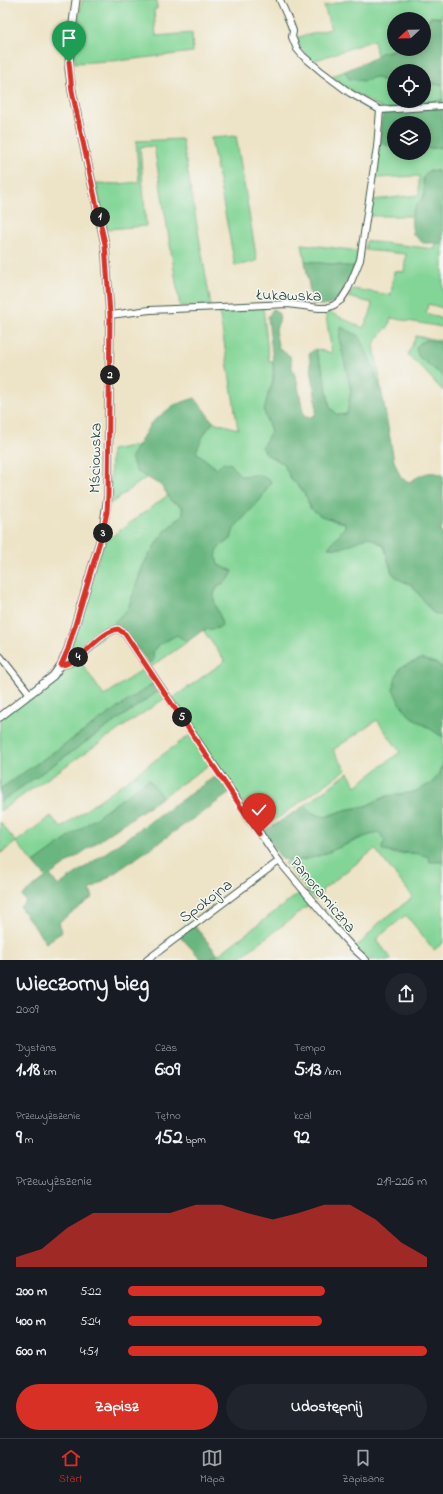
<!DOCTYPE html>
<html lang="pl">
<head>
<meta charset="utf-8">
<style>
	:root { --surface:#171b24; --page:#20242c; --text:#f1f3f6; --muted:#9ea1a6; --line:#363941; --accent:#d93025 }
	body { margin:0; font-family:"Indie Flower",sans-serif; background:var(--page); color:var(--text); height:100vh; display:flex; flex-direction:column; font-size:15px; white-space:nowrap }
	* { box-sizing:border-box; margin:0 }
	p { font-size:13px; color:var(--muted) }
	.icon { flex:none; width:22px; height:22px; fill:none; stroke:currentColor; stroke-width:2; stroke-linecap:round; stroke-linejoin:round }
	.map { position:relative; height:960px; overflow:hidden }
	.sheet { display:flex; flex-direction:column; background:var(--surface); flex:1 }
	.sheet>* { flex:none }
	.needle { width:26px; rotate:248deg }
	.fabs { position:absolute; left:387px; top:12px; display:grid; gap:8px }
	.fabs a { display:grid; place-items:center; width:44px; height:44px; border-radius:50%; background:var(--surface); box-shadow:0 2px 10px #0003; font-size:20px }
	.pin { position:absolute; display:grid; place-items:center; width:34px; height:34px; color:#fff; margin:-41px -17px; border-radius:50% 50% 50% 0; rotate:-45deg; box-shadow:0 0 4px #0007 }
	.pin .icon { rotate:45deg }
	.km { position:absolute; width:20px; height:20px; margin:-10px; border-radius:50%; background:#222; color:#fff; font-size:11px; line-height:20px; text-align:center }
	.round { display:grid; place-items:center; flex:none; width:42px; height:42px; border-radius:21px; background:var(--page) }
	.summary { display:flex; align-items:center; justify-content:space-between; height:68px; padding:0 16px }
	h1 { font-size:22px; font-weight:800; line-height:30px }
	.figures { display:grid; grid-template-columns:repeat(3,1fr); gap:6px; height:68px; padding:4px 16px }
	.figures div { display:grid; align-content:center }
	.figures b { font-size:20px; font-weight:800 }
	.figures small { font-size:11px; font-weight:400 }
	.figures p { font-size:11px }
	.chart { height:112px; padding:8px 16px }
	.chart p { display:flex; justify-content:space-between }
	.chart svg { width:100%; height:72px; margin-top:4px; fill:var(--accent); opacity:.7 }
	.button { display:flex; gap:8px; margin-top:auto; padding:8px 16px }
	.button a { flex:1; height:46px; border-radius:24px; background:var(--accent); color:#fff; font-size:16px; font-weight:800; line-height:46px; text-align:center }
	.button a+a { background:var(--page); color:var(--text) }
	ul { padding:0 16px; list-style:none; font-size:13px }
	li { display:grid; grid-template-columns:64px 48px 1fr; align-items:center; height:30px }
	li i { height:10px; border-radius:5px; background:var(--accent) }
	.tab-bar { display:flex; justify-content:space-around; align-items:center; height:56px; border-top:1px solid var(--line); background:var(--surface); font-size:11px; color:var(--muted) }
	.tab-bar a { display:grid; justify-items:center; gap:2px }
	.tab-bar .on { color:var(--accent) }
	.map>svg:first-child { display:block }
</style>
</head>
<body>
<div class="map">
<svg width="443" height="960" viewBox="0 0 443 960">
	<rect width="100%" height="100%" fill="#f6f6f2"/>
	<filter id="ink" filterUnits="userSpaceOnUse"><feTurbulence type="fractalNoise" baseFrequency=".025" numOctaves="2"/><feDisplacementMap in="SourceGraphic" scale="8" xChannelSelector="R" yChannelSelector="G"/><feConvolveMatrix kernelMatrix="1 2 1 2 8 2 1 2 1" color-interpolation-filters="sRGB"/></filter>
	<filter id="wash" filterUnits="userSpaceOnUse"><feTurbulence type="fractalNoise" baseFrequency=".012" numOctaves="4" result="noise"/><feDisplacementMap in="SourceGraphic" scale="16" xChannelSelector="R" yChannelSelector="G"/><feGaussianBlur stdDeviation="0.9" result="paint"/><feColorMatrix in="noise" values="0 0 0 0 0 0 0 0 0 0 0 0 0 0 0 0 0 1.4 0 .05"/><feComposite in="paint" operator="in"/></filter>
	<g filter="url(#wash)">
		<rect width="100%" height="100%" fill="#ede3c6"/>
		<g fill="#83d597" stroke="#518966">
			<path d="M 82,0 L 157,0 L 157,9 L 154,9 L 156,36 L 192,33 L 193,52 L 126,60 L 75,63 L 74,45 Z"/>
			<path d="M 348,0 L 437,0 L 443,6 L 443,17 L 430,17 L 425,27 L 426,35 L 424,39 L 424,19 L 394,19 L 394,49 L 399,49 L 380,53 L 377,57 L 374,40 L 313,61 L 301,49 L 295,38 L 331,29 L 324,6 Z"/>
			<path d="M 345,71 L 350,79 L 364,81 L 375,77 L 387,82 L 394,88 L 394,101 L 424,101 L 424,84 L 441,84 L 443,85 L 443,100 L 385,110 L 340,84 L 333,76 Z"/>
			<path d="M 236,136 L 257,261 L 235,266 L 211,138 Z"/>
			<path d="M 380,136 L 391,148 L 394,148 L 394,153 L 424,153 L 424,149 L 443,147 L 443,175 L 436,170 L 423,178 L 424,196 L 413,211 L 411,216 L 370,216 L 372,200 L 419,195 L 419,176 L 376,178 Z"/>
			<path d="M 182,139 L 211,306 L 180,306 L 154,146 L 140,147 L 146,226 L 106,229 L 96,183 L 118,184 L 139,182 L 136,141 Z"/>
			<path d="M 366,241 L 435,249 L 436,243 L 443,243 L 443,308 L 428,304 L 426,313 L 443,319 L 442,327 L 391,318 L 388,328 L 386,328 L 374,344 L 382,394 L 373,367 L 339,338 L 351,390 L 347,414 L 337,415 L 330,407 L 323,370 L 315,349 L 332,353 L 325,310 L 363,328 L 370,315 L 372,303 L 348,297 L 353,289 L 391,295 L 394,271 L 404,272 L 406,254 L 365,250 Z"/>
			<path d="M 302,244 L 359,251 L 355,267 L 305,261 Z"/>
			<path d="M 263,307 L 269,361 L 273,361 L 273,382 L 268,394 L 266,419 L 271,431 L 263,447 L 267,455 L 283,463 L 291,479 L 301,489 L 307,498 L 310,508 L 334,521 L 345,523 L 345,527 L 328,548 L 341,548 L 369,537 L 384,546 L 392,573 L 400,580 L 412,585 L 422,597 L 443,616 L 443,668 L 435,663 L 421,659 L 409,715 L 443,737 L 443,764 L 439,774 L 432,783 L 414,792 L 387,796 L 365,806 L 345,810 L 325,817 L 313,813 L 308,808 L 304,806 L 348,773 L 356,786 L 400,752 L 377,720 L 333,750 L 346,770 L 261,830 L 173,698 L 225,661 L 203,630 L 218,628 L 221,618 L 215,606 L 214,594 L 218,587 L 229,579 L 233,571 L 218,565 C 214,549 218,547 231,539 L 234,528 L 260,500 L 271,482 L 259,475 L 240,476 L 231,464 L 217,469 L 195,451 L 204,434 L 213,422 L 238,429 L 219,310 Z"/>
			<path d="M 416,336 L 443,341 L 443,344 L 438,342 L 418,356 L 443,376 L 443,391 L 421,367 L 408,355 Z"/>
			<path d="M 138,445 L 131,457 L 136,471 L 147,477 L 110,504 L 111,450 Z"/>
			<path d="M 168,495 L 171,501 L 182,506 L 183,515 L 167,529 L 159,539 L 143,565 L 128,609 L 114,622 L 117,625 L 74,658 L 70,660 L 67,659 L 103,543 Z"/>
			<path d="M 177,635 L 187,642 L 151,667 L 150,664 L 154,660 L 153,652 L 160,644 Z"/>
			<path d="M 78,658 L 104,696 L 143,669 L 154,683 L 0,789 L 0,719 Z"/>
			<path d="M 160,690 L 165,698 L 0,811 L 0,802 Z"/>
			<path d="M 190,735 L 210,764 L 162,797 L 149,780 L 34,863 L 16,842 L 0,854 L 0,822 L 16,842 L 51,816 L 61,828 Z"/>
			<path d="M 380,833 L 385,841 L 382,847 L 394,854 L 418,853 L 443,862 L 443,943 L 434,950 L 406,915 L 376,939 L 392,960 L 369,960 L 355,947 L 362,942 L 378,924 L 413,897 L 375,849 L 322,890 L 321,896 L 315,900 L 285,863 L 288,860 L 304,860 L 348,844 L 368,835 Z"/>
			<path d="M 302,891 L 312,903 L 239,958 L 240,960 L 209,960 L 218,955 Z"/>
		</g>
		<g fill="#6ab680" stroke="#447a5a">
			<path d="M 430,17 L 441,18 L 443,27 L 443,85 L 441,84 L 424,85 L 424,71 L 394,71 L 394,88 L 387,82 L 375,77 L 364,81 L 349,79 L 345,71 L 377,57 L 380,53 L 399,49 L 424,49 L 424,39 L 426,35 L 425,27 Z"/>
			<path d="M 443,100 L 443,147 L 424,149 L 424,123 L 394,123 L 394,148 L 382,143 C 379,131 380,121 385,110 L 410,104 Z"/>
			<path d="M 436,170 L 443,175 L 443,243 L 423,243 L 413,234 C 410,216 411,210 424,196 L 423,178 L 428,171 Z"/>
			<path d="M 305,261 L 355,267 C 349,279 343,301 328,305 C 323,306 317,304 312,304 Z"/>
			<path d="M 273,309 C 286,316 276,323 276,332 C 276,338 278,344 279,349 L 290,356 L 292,368 L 297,381 L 304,417 L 312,417 L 316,413 L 316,401 L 309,354 L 315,349 L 323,370 L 330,407 L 337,415 L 347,414 L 351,390 L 339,338 L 341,327 L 359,336 L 373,367 L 382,394 L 394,461 L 401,478 L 409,482 C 420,476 430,468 443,476 L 443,524 L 441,530 L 443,537 L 443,616 L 433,613 L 412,585 L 400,580 L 392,573 L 384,546 L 369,537 L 341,548 L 328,548 L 345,527 L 345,523 L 321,516 L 310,508 L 307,498 L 301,489 L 291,479 L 283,463 L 267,455 L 262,447 L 271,431 L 264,411 L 268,394 L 273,382 L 274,369 L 268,317 Z"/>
			<path d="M 427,340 L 438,342 L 443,344 L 443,376 L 418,356 L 416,348 L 420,343 Z"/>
			<path d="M 195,398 L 213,422 L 204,434 L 196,452 L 217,469 L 223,462 L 231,464 L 240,476 L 259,475 L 271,481 L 260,500 L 234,528 L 231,539 C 218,547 214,549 218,565 L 233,571 C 227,583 227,578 218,586 C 207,597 221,613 222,625 L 218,628 L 203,630 L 187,642 L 177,635 L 160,644 L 153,652 L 154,660 L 150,664 L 121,629 L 114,622 L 128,609 L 143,565 L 159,539 L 167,529 L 183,515 L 182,506 L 171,501 L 162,486 L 136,471 L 131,457 L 151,423 L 174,405 Z"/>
			<path d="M 421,659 L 435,663 L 443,668 L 443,737 L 409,715 L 399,702 L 393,689 L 396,676 L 401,667 Z"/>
			<path d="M 154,683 L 160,690 L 0,802 L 0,789 Z"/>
			<path d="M 443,764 L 443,862 L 430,862 L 428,857 C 412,850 400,855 383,851 L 382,847 L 385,841 L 380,833 C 345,838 321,866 282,859 L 265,836 L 265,831 L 304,806 L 308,808 L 313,813 L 325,817 L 345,810 L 366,806 L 387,796 L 414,792 L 432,783 L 439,774 Z"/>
			<path d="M 217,775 L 230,793 L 90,890 L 93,897 L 59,922 L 62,932 L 46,943 L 20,907 L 26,902 L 22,896 L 46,877 L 34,863 L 149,779 L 162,797 L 50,875 L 58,886 Z"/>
			<path d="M 194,925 L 218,955 L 209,960 L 202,960 L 180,936 Z"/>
		</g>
	</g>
	<g filter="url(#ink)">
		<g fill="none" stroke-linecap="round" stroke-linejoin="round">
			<defs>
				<g id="minor">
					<path d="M 280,0 L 290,23 L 293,31 L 292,37 L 297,49 L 303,56 L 322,72 L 350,93 L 380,110 L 443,106"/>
					<path d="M 110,315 L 150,310 L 288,304 L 319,308 L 327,308 L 334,305 L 341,300 L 348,289 L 360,260 L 377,147 L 380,110"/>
					<path d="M 0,656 L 30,694"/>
					<path d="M 61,665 C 82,664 97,633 118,629 L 125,634 L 279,861 L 335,928 L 353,948 L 366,960"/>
					<path d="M 147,960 L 279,861"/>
				</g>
				<path id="tertiary" d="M 0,717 L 53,676 L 61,665 L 68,649 L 103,531 L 108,495 L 110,315 L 105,244 L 72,91 L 69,69 L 70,45 L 76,0"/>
			</defs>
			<use href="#minor" stroke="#3e564a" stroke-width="8"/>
			<use href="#tertiary" stroke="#3e564a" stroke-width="9"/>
			<use href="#minor" stroke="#fff" stroke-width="6"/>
			<use href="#tertiary" stroke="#fff" stroke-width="7"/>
		</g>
	</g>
	<g fill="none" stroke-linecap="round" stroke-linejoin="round" filter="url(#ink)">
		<defs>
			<path id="route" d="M 69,62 L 72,91 L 105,244 L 110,315 L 108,495 L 107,512 L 103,531 L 68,649 L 61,665 C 81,664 97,633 118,629 L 125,634 L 259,834"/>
		</defs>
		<use href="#route" stroke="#fff" stroke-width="8"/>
		<use href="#route" stroke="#d93025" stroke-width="5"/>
	</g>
	<g text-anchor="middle" stroke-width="3" stroke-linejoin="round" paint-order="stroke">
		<g font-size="16" fill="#1f3d34" stroke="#f6f6f2">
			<text transform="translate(289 294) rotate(1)" y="6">Łukawska</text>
			<text transform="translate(94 458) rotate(-89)" y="6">Mściowska</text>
			<text transform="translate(324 894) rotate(50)" y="6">Panoramiczna</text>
			<text transform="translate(205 900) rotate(-37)" y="6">Spokojna</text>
		</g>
	</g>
</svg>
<div class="fabs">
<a><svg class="needle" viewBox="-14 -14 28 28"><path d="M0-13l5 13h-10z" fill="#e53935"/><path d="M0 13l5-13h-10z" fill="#9ea1a6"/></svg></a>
<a><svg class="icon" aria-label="locate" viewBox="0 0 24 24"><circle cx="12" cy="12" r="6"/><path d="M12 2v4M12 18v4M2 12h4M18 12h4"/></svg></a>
<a><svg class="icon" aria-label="layers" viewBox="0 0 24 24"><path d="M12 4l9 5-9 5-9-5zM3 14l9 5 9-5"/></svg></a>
</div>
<div class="pin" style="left:69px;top:62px;background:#1e9e55"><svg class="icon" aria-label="arrive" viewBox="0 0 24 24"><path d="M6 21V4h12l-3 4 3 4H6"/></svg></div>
<div class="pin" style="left:259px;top:834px;background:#d93025"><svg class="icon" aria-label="check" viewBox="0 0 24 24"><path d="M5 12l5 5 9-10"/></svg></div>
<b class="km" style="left:100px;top:217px">1</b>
<b class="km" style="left:110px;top:375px">2</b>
<b class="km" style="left:103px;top:533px">3</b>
<b class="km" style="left:78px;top:657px">4</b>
<b class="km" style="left:182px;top:717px">5</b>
</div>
<section class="sheet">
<div class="summary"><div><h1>Wieczorny bieg</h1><p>20:09</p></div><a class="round"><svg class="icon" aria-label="share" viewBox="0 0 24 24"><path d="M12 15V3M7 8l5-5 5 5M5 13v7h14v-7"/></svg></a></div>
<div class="figures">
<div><p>Dystans</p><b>1.18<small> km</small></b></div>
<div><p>Czas</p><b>6:09</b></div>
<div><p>Tempo</p><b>5:13<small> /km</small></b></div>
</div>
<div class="figures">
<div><p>Przewyższenie</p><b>9<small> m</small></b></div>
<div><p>Tętno</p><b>152<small> bpm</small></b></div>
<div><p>kcal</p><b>92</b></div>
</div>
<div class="chart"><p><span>Przewyższenie</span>219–226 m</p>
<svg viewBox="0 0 160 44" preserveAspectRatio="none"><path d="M0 44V38L10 33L20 20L30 11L40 11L50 11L60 11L70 6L80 6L90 11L100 15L110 11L120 6L130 6L140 15L150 29L160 38V44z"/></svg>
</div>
<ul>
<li><b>200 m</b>5:22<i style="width:66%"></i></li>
<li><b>400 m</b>5:24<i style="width:65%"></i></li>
<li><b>600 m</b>4:51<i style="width:100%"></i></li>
</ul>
<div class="button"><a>Zapisz</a><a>Udostępnij</a></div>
</section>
<nav class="tab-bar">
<a class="on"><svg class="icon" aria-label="home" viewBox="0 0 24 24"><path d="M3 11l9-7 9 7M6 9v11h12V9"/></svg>Start</a>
<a><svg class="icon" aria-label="map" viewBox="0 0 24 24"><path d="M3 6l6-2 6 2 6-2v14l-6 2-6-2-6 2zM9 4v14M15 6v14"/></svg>Mapa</a>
<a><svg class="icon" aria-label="saved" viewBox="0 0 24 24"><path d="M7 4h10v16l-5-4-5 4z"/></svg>Zapisane</a>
</nav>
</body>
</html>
